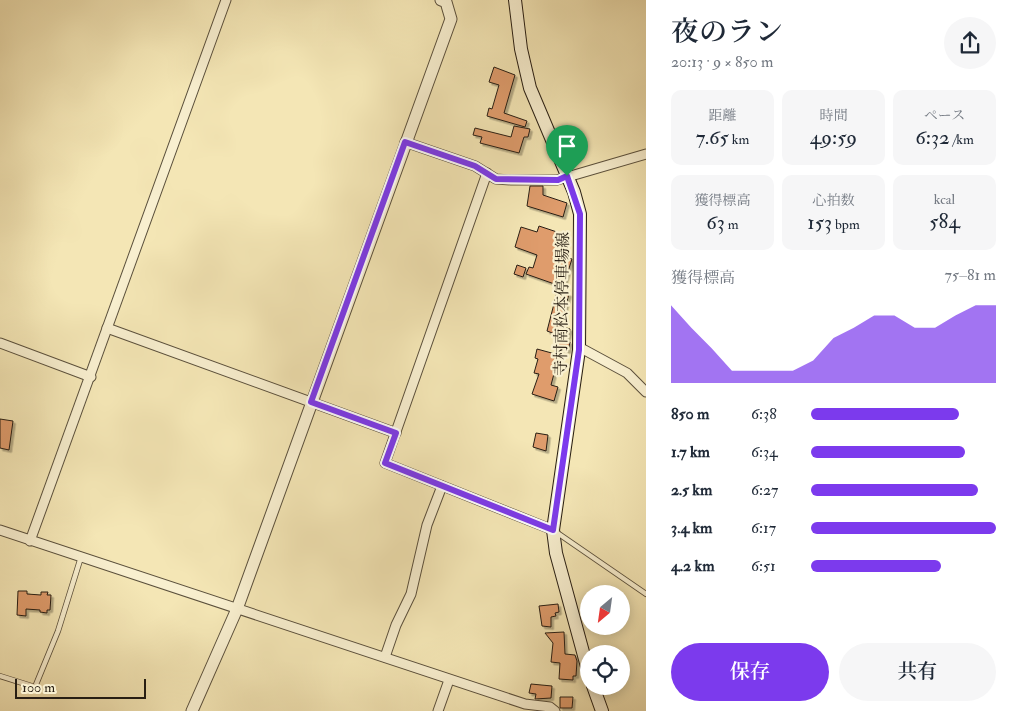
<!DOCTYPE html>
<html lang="ja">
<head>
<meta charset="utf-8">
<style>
	:root { --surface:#fff; --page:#f6f6f7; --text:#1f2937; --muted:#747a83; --accent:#7c3aed }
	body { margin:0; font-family:"IM FELL Double Pica","Noto Serif JP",serif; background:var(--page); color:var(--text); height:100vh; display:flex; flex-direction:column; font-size:19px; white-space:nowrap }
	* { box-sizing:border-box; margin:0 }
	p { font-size:16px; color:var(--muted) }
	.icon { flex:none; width:28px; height:28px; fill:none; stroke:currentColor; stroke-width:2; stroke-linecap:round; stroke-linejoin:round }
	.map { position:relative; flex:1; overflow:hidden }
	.drawer { display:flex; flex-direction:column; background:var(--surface); width:375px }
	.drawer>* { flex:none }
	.needle { width:32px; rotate:209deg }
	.controls { position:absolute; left:580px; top:585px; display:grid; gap:10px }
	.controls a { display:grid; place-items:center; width:50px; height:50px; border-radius:50%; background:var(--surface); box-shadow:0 2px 12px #0003; font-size:25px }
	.scale { position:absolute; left:15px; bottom:12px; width:131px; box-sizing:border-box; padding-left:5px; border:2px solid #281e13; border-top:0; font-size:14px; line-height:18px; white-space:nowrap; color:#281e13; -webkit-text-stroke:4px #f8efcf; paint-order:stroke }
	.pin { position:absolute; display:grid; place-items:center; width:42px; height:42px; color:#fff; margin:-51px -21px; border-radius:50% 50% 50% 0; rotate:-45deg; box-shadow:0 0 5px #0007 }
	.pin .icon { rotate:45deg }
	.round { display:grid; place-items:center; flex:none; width:52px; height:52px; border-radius:26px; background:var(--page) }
	.headline { display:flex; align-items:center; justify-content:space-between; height:85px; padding:0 25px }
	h1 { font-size:28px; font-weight:600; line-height:38px }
	.figures { display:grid; grid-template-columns:repeat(3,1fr); gap:8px; height:85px; padding:5px 25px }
	.figures div { display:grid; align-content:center; border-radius:10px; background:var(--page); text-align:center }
	.figures b { font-size:21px; font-weight:600 }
	.figures small { font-size:14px; font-weight:400 }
	.figures p { font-size:14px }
	.chart { height:140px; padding:10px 25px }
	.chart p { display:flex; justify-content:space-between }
	.chart svg { width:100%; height:90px; margin-top:5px; fill:var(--accent); opacity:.7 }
	.primary-button { display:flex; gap:10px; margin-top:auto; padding:10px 25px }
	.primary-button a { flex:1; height:58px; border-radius:30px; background:var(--accent); color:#fff; font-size:20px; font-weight:600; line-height:58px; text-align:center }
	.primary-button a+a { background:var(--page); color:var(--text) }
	ul { padding:0 25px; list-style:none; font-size:16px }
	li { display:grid; grid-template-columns:80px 60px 1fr; align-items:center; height:38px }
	li i { height:12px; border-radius:6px; background:var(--accent) }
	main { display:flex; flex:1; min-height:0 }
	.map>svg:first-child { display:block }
</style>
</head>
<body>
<main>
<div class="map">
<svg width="646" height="711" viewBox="0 0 646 711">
	<defs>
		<filter id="shadow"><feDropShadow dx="2.5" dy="2.5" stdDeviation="0" flood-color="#0004"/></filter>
	</defs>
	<rect width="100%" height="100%" fill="#f4e6b5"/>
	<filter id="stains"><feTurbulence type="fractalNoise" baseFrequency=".004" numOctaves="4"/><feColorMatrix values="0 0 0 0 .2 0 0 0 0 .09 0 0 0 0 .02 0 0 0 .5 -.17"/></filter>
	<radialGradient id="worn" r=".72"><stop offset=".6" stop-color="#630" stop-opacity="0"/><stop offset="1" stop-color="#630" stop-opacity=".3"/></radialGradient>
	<g fill="#df9c6c" stroke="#281e13" filter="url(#shadow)">
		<path d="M 494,67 L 515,75 L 504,113 L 527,121 L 525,127 L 487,116 L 489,108 L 492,109 L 499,85 L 489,82 Z"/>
		<path d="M 514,126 L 530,129 L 528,137 L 524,137 L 519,153 L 480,143 L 482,137 L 473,135 L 475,128 L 511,137 Z"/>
		<path d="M 530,186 L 543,186 L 543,195 L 567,203 L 563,217 L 527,206 Z"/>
		<path d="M 539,226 L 563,234 L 556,254 L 572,259 L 563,287 L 526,274 L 529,267 L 533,268 L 537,255 L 515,247 L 521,227 L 537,232 Z"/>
		<path d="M 517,265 L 526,268 L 523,277 L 514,274 Z"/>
		<path d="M 557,292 L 569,294 L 560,326 L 570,329 L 567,341 L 570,342 L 568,351 L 556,348 L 558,335 L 547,331 Z"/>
		<path d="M 537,349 L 559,355 L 551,385 L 558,387 L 554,401 L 532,394 L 539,374 L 534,373 L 538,359 L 535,358 Z"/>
		<path d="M 0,419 L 13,421 L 9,450 L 0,448 Z"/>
		<path d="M 536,433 L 548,435 L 546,451 L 533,447 Z"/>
		<path d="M 18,591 L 27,591 L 27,594 L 41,595 L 41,592 L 48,592 L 47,595 L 51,595 L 50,610 L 47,610 L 47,613 L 40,612 L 40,610 L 26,609 L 26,616 L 17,615 Z"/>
		<path d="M 558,604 L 559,612 L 555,613 L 556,616 L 551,617 L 551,627 L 542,626 L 539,606 Z"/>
		<path d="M 564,632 L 565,654 L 575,655 L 577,661 L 576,676 L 573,676 L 573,680 L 559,679 L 560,663 L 551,662 L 553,643 L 545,633 Z"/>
		<path d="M 531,684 L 552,686 L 551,698 L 535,699 L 536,694 L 529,693 Z"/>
		<path d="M 560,697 L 573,697 L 572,708 L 560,708 Z"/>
	</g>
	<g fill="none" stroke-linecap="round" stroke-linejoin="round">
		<defs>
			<g id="service">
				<path d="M 556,532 L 646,594"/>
				<path d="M 0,676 L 35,687 L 58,631 L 81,557"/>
			</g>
			<g id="minor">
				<path d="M 405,142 L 475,166 L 496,179 L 511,180 L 557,180 L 646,154"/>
				<path d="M 487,173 L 385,463 L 553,530"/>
				<path d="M 107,328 L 396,433"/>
				<path d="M 0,343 L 91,377"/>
				<path d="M 579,347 L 627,373 L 646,392"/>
				<path d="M 0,530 L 525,704 L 550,707 L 555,711"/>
				<path d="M 30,541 L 226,0"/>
				<path d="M 385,657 L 396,625 L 411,594 L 427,525 L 442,486"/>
				<path d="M 438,711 L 449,680"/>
			</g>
			<path id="tertiary" d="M 192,711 L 237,609 L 451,19 L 446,2 L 441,0"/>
			<g id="secondary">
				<path d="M 515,0 L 521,49 L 530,88 L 574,192 L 580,214 L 579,350 L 553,530 L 556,553 L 589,674"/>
				<path d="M 593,686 L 602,711"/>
			</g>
		</defs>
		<use href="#service" stroke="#5b503c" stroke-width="6"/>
		<use href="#minor" stroke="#5b503c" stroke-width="11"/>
		<use href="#tertiary" stroke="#5b503c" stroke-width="13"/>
		<use href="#secondary" stroke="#281e13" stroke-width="14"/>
		<use href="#service" stroke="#f8efcf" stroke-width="4.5"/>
		<use href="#minor" stroke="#f8efcf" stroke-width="9"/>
		<use href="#tertiary" stroke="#f8efcf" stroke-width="11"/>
		<use href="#secondary" stroke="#f8efcf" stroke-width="12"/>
	</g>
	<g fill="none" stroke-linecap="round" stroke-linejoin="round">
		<defs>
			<path id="route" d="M 405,142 L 475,166 L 496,179 L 558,180 L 567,176 L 580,214 L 579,350 L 553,530 L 385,463 L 396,433 L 311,402 Z"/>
		</defs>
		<use href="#route" stroke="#fff" stroke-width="10"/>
		<use href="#route" stroke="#7c3aed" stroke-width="6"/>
	</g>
	<g text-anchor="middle" stroke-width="4.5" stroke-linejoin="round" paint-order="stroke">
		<g font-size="16" fill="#281e13" stroke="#f8efcf">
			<text transform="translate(561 304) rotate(-89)" y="6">寺村南松本停車場線</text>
		</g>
	</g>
	<rect width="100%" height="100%" filter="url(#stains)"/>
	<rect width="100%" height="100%" fill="url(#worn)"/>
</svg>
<div class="controls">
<a><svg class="needle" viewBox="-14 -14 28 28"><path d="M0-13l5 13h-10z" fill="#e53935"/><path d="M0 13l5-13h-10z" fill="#747a83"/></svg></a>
<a><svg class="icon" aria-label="locate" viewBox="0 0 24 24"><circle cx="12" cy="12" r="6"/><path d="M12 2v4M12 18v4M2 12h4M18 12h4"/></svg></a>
</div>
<div class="scale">100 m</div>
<div class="pin" style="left:567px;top:176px;background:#1e9e55"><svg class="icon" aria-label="arrive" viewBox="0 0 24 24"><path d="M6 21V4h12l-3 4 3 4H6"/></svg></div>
</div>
<section class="drawer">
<div class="headline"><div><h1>夜のラン</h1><p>20:13 · 9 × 850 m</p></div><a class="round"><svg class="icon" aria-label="share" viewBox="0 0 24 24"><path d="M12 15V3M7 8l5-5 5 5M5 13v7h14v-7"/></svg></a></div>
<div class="figures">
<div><p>距離</p><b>7.65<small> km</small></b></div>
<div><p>時間</p><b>49:59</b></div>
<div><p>ペース</p><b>6:32<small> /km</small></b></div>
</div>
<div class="figures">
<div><p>獲得標高</p><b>63<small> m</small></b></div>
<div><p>心拍数</p><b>153<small> bpm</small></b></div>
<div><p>kcal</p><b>584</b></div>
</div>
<div class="chart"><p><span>獲得標高</span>75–81 m</p>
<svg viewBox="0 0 160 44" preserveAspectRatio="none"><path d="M0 44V6L10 17L20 27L30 38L40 38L50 38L60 38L70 33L80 22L90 17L100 11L110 11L120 17L130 17L140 11L150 6L160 6V44z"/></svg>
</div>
<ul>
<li><b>850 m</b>6:38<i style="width:80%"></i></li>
<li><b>1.7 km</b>6:34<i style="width:83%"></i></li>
<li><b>2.5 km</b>6:27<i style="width:90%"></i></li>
<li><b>3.4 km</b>6:17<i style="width:100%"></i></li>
<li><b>4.2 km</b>6:51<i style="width:70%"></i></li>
</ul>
<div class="primary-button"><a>保存</a><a>共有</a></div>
</section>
</main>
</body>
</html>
